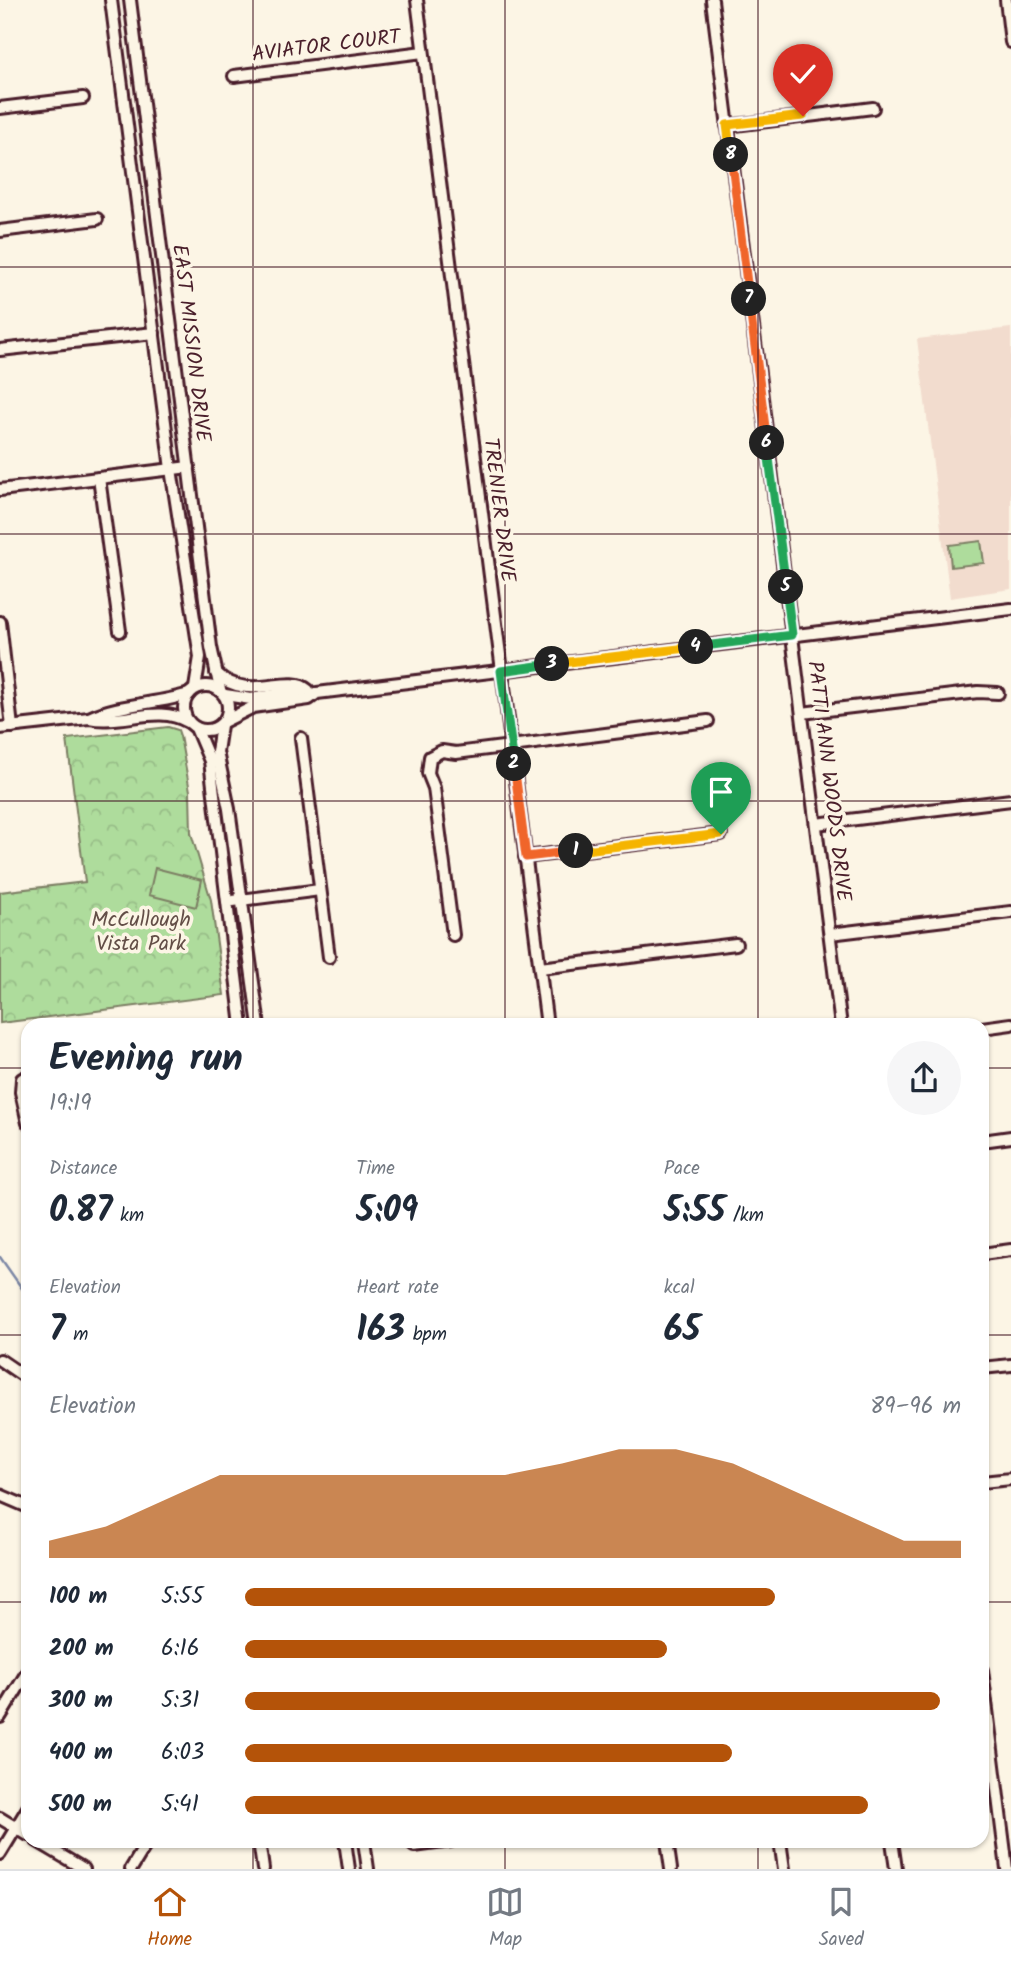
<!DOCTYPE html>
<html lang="en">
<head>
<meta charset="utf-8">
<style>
	:root { --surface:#fff; --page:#f6f6f7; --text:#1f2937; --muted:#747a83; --line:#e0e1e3; --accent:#b45309 }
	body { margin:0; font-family:Kalam,sans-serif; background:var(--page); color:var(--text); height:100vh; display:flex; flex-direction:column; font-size:26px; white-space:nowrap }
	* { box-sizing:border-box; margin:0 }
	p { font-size:23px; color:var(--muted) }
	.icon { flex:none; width:38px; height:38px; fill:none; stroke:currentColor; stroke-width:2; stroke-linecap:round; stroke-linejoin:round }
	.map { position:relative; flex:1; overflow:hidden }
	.details { position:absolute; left:21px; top:1018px; width:968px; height:830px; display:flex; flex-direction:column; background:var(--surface); border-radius:21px; box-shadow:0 2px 5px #0004 }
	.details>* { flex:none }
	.pin { position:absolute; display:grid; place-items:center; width:60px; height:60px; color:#fff; margin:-72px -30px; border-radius:50% 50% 50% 0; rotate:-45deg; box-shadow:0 0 7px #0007 }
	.pin .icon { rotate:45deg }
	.km { position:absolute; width:35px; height:35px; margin:-18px; border-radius:50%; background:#222; color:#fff; font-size:19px; line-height:35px; text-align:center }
	.round { display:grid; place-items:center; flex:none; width:74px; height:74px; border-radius:37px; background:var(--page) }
	.headline { display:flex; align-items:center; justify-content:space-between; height:119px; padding:0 28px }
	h1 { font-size:38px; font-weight:600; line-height:52px }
	.stats { display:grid; grid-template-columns:repeat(3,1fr); gap:10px; height:119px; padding:7px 28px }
	.stats div { display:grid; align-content:center }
	.stats b { font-size:35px; font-weight:600 }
	.stats small { font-size:19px; font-weight:400 }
	.stats p { font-size:19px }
	.chart { height:196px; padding:14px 28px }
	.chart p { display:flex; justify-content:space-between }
	.chart svg { width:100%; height:126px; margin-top:7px; fill:var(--accent); opacity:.7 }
	ul { padding:0 28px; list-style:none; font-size:23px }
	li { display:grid; grid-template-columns:112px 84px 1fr; align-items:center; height:52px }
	li i { height:18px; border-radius:9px; background:var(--accent) }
	.dock { display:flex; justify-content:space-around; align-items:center; height:98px; border-top:2px solid var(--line); background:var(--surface); font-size:19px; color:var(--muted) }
	.dock a { display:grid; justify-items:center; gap:4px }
	.dock .current { color:var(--accent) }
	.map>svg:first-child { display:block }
</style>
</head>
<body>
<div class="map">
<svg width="1011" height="1869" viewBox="0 0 1011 1869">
	<defs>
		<pattern id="park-crowns" width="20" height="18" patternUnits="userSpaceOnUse" patternTransform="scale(1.75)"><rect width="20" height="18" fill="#aedc9c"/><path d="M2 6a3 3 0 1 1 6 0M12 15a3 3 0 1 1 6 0" fill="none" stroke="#97bc87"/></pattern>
	</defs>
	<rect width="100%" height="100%" fill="#fcf5e5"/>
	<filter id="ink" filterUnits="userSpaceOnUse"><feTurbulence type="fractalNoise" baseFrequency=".0143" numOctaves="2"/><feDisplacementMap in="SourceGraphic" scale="14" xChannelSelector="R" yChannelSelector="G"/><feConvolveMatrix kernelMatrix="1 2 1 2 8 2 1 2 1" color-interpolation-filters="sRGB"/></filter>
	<g filter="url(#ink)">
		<path fill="#f2dcce" d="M 1011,328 L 1011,589 L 950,598 L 917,339 Z"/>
		<path fill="url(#park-crowns)" stroke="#7c7e64" stroke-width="2" d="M 168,727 L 178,730 L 180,736 L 190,791 L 191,833 L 211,900 L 224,995 L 0,1023 L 0,892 L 85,882 L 67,739 Z"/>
		<g fill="#aedc9c" stroke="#7c7e64" stroke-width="2">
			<path d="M 981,541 L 984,563 L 951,567 L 949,545 Z"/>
			<path d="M 155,868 L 202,880 L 196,907 L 149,895 Z"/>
		</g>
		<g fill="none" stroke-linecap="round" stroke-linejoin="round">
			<path stroke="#7b87a6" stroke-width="2.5" d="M 0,1257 L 28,1297"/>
			<defs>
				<g id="minor">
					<path d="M 111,0 L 171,469 L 200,657 L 195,688"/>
					<path d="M 130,0 L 211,647 L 220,689"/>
					<path d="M 417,0 L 547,1026"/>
					<path d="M 712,0 L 841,1026"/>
					<path d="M 1006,0 L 1011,42"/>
					<path d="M 234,76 L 423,52"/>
					<path d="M 0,108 L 83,98"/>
					<path d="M 727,126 L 873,108"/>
					<path d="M 0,231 L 97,219"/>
					<path d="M 0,350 L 154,333"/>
					<path d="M 99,478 L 120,631"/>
					<path d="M 0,490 L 189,467"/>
					<path d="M 0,622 L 12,727"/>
					<path d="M 216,673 C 249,704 288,672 308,690"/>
					<circle cx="206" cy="708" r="22"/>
					<path d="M 225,695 L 251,699 L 305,690"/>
					<path d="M 802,713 L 978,692 L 998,693"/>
					<path d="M 89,718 C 117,704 158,704 189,694"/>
					<path d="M 225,721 L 253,707 L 309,699 L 317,693 L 1011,609"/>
					<path d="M 221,725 L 217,752 L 229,809 L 259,1026"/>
					<path d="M 0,728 L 89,718 C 123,725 158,704 188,722"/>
					<path d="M 196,728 L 210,761 L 242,1026"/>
					<path d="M 301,738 L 329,957"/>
					<path d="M 816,824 L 1011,800"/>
					<path d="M 525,857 L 721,834"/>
					<path d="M 233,901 L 320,890"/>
					<path d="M 830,934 L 1011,912"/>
					<path d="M 453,935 L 434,788 L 428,773 L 430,757 L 442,751 L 456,753 L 708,721"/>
					<path d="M 540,968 L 736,944"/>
					<path d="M 982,1028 L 1011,1024"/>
					<path d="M 28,1076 L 22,1079 L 21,1092 L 28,1123"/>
					<path d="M 982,1141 L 1011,1137"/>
					<path d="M 982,1254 L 1011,1250"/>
					<path d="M 0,1360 L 28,1379"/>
					<path d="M 982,1368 L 1011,1365"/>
					<path d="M 982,1482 L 1011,1479"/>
					<path d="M 0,1495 L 28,1507"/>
					<path d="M 982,1670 L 1007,1869"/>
					<path d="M 0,1717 L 28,1671"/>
					<path d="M 0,1818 L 28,1835"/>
					<path d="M 37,1841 L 84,1869"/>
					<path d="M 259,1841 L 263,1869"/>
					<path d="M 345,1841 L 349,1869"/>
					<path d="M 364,1841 L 368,1869"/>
					<path d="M 667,1841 L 671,1869"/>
					<path d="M 780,1841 L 784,1869"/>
					<path d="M 892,1841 L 896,1869"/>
					<path d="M 414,1846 L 451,1841"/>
					<path d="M 0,1854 L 28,1808"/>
					<path d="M 131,1869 L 148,1841"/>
				</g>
			</defs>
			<use href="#minor" stroke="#4a1f2b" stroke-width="16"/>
			<use href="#minor" stroke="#fcf5e5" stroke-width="10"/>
		</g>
	</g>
	<g fill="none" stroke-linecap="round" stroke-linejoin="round" filter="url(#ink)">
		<defs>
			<path id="split-1" d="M 576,851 L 721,834"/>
			<path id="split-2" d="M 514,764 L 526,857 L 576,851"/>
			<path id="split-3" d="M 514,764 L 501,671 L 552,664"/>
			<path id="split-4" d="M 552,664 L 696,647"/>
			<path id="split-5" d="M 696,647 L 792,635 L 786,587"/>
			<path id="split-6" d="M 767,443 L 786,587"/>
			<path id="split-7" d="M 749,299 L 767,443"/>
			<path id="split-8" d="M 731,155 L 749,299"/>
			<path id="split-9" d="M 731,155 L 727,125 L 803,116"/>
		</defs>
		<use href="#split-1" stroke="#fff" stroke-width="14"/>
		<use href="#split-2" stroke="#fff" stroke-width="14"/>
		<use href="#split-3" stroke="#fff" stroke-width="14"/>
		<use href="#split-4" stroke="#fff" stroke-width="14"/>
		<use href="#split-5" stroke="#fff" stroke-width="14"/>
		<use href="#split-6" stroke="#fff" stroke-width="14"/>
		<use href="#split-7" stroke="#fff" stroke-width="14"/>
		<use href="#split-8" stroke="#fff" stroke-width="14"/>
		<use href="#split-9" stroke="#fff" stroke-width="14"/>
		<use href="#split-1" stroke="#f5b400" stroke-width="9"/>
		<use href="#split-2" stroke="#f0652b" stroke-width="9"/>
		<use href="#split-3" stroke="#22a559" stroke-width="9"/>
		<use href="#split-4" stroke="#f5b400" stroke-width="9"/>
		<use href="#split-5" stroke="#22a559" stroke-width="9"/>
		<use href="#split-6" stroke="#22a559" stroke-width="9"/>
		<use href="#split-7" stroke="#f0652b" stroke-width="9"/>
		<use href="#split-8" stroke="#f0652b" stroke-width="9"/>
		<use href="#split-9" stroke="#f5b400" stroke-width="9"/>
	</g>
	<path fill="none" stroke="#4a1f2b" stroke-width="2" stroke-opacity="0.55" d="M 253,0 L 253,1026M 505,0 L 505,1026M 758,0 L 758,1026M 0,267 L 1011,267M 0,534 L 1011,534M 0,801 L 1011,801M 0,1068 L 28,1068M 982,1068 L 1011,1068M 0,1335 L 28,1335M 982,1335 L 1011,1335M 0,1602 L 28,1602M 982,1602 L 1011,1602M 253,1841 L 253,1869M 505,1841 L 505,1869M 758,1841 L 758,1869"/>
	<g text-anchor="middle" stroke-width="7" stroke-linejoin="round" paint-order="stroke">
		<g font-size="21" fill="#4a1f2b" stroke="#fcf5e5">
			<text transform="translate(326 45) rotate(-7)" y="7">AVIATOR COURT</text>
			<text transform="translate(192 343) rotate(83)" y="7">EAST MISSION DRIVE</text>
			<text transform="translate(500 510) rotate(83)" y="7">TRENIER DRIVE</text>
			<text transform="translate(830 781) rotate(83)" y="7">PATTI ANN WOODS DRIVE</text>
		</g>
		<g font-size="21" fill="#634e47" stroke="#fcf5e5">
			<text x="141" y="926">McCullough<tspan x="141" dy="24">Vista Park</tspan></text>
		</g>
	</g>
</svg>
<div class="pin" style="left:721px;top:834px;background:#1e9e55"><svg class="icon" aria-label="arrive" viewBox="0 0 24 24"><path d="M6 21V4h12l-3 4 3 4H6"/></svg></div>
<div class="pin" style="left:803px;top:116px;background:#d93025"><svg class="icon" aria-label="check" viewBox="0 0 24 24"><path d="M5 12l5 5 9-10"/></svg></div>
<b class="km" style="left:576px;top:851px">1</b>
<b class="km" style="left:514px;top:764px">2</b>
<b class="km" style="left:552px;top:664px">3</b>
<b class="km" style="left:696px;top:647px">4</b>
<b class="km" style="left:786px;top:587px">5</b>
<b class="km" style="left:767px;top:443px">6</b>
<b class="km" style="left:749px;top:299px">7</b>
<b class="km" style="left:731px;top:155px">8</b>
<section class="details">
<div class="headline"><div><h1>Evening run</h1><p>19:19</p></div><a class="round"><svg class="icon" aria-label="share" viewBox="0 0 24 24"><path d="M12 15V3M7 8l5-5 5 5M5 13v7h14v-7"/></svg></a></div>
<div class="stats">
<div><p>Distance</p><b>0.87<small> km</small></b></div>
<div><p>Time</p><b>5:09</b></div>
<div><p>Pace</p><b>5:55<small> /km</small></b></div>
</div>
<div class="stats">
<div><p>Elevation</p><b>7<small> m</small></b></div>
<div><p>Heart rate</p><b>163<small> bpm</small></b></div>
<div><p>kcal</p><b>65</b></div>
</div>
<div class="chart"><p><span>Elevation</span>89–96 m</p>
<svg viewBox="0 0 160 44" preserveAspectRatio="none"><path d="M0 44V38L10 33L20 24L30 15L40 15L50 15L60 15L70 15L80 15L90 11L100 6L110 6L120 11L130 20L140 29L150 38L160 38V44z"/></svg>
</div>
<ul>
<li><b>100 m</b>5:55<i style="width:74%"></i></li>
<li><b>200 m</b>6:16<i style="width:59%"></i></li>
<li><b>300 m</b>5:31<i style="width:97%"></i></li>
<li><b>400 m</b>6:03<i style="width:68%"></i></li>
<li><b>500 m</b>5:41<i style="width:87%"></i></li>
</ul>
</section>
</div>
<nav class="dock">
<a class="current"><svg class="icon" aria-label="home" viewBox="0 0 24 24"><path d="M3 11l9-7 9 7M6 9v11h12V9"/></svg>Home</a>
<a><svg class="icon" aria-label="map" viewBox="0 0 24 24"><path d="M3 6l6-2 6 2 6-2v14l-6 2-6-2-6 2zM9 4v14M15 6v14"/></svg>Map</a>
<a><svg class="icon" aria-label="saved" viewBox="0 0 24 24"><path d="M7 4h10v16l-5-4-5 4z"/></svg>Saved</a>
</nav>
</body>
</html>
